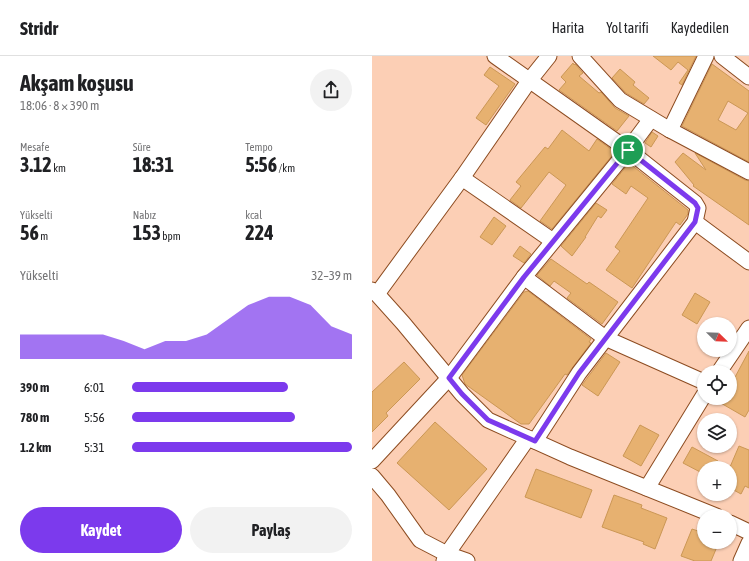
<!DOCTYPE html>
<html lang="tr">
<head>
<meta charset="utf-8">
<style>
	:root { --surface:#fff; --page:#f2f2f2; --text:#202124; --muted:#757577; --line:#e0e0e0; --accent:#7c3aed }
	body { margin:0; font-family:"Asap Condensed",sans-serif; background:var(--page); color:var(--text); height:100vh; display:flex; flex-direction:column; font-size:15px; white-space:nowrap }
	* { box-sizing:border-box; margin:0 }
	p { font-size:13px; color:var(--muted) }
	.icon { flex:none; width:22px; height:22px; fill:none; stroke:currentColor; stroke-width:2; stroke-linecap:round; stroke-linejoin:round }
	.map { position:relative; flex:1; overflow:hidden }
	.side { display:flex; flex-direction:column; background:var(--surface); width:372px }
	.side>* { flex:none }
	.needle { width:26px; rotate:113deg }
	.controls { position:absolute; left:325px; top:261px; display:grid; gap:8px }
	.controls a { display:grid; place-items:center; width:40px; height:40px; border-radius:50%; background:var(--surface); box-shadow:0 1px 3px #0004; font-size:20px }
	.pin { position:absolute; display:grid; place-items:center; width:34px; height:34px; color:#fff; margin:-17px; border:2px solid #fff; border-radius:50%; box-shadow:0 1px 4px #0007 }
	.round { display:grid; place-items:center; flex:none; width:42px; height:42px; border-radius:21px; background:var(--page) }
	.overview { display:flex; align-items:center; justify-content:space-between; height:68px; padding:0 20px }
	h1 { font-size:22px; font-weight:700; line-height:30px }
	.figures { display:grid; grid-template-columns:repeat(3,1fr); gap:6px; height:68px; padding:4px 20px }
	.figures div { display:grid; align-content:center }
	.figures b { font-size:20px; font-weight:700 }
	.figures small { font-size:11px; font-weight:400 }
	.figures p { font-size:11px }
	.chart { height:112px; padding:8px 20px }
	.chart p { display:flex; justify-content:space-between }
	.chart svg { width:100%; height:72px; margin-top:4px; fill:var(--accent); opacity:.7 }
	.button { display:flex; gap:8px; margin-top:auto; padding:8px 20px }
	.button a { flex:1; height:46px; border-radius:24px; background:var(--accent); color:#fff; font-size:16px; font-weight:700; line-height:46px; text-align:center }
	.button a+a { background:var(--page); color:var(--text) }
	ul { padding:0 20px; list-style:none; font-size:13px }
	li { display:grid; grid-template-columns:64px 48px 1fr; align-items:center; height:30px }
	li i { height:10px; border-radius:5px; background:var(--accent) }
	header { display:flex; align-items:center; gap:24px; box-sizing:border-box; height:56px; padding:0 20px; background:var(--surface); border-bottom:1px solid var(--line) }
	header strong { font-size:19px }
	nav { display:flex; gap:22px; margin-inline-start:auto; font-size:14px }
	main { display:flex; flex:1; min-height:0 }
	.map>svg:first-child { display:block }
</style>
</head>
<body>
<header>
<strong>Stridr</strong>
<nav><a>Harita</a><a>Yol tarifi</a><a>Kaydedilen</a></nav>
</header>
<main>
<section class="side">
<div class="overview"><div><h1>Akşam koşusu</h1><p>18:06 · 8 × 390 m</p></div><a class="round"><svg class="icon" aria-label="share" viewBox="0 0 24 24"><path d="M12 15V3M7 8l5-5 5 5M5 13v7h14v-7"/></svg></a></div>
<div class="figures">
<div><p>Mesafe</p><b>3.12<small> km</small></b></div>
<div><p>Süre</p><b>18:31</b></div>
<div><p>Tempo</p><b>5:56<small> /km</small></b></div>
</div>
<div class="figures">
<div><p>Yükselti</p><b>56<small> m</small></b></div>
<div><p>Nabız</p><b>153<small> bpm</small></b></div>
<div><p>kcal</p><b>224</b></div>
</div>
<div class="chart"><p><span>Yükselti</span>32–39 m</p>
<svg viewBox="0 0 160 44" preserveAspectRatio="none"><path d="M0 44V29L10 29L20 29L30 29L40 29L50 33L60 38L70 33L80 33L90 29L100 20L110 11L120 6L130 6L140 11L150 24L160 29V44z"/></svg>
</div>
<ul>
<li><b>390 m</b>6:01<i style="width:71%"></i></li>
<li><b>780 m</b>5:56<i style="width:74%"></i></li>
<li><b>1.2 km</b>5:31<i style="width:100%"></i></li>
</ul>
<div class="button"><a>Kaydet</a><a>Paylaş</a></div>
</section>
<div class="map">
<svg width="377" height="505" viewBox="0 0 377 505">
	<rect width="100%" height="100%" fill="#fccfb5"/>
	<g fill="#e7b170" stroke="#cb9755" fill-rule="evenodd">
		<path d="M 281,0 L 324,0 L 310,29 L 307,27 L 316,14 L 306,6 L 299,14 Z"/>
		<path d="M 201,7 L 202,9 L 203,8 L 211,17 L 207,20 L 227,37 L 229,36 L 243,52 L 257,60 L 245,75 L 187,34 L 194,26 L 189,21 Z"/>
		<path d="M 340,8 L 377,35 L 377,106 L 310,70 ZM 356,45 L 376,57 L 364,74 L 346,64 Z"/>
		<path d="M 118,11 L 143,28 L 114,69 L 104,62 L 127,30 L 112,19 Z"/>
		<path d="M 248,13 L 263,26 L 261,29 L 277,42 L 272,48 L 254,37 L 240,22 Z"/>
		<path d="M 190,74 L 217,95 L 225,83 L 243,96 L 180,173 L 168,165 L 194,129 L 177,116 L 149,152 L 138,144 L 149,130 L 144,126 L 173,91 L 176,93 Z"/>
		<path d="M 280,76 L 286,80 L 279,91 L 273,87 Z"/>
		<path d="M 311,97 L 334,114 L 323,97 L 373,124 L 377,125 L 377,169 L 321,130 L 322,129 L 303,106 Z"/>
		<path d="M 257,107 L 316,154 L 316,158 L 308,169 L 304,166 L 260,232 L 234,214 L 248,195 L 243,191 L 276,142 L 259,130 L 254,138 L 240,128 Z"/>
		<path d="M 224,147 L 235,154 L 229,162 L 226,160 L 213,181 L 214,181 L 200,200 L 189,190 Z"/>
		<path d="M 122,161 L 134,170 L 120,189 L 108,181 Z"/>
		<path d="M 148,190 L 159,198 L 152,207 L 141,200 Z"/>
		<path d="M 179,203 L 215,228 L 217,226 L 246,246 L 230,268 L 195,242 L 199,237 L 182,225 L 178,230 L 165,219 Z"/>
		<path d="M 156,235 L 219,283 L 217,286 L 219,287 L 195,319 L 193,318 L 157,368 L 149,368 L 93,328 L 90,319 L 152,236 Z"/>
		<path d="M 323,237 L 338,246 L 325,268 L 310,259 Z"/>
		<path d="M 377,295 L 377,354 L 373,361 L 340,342 L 358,342 L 358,321 L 362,323 Z"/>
		<path d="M 234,297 L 248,306 L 226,340 L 210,329 Z"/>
		<path d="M 32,306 L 48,323 L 14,357 L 16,360 L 0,376 L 0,336 Z"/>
		<path d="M 63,366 L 115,413 L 77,454 L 25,407 Z"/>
		<path d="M 268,369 L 287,379 L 269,410 L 251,400 Z"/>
		<path d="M 367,390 L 377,394 L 377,432 L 373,430 L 369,438 L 358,432 L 358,411 Z"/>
		<path d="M 320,391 L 346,405 L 342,412 L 332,412 L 332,418 L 311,407 Z"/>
		<path d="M 164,413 L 220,434 L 209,462 L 153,441 Z"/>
		<path d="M 242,439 L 270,449 L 269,452 L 295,462 L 283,493 L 271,488 L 272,486 L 230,471 Z"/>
		<path d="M 320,473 L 332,477 L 332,486 L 347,486 L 339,505 L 323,505 L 309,500 Z"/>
	</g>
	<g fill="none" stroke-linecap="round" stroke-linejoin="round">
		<defs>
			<g id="minor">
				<path d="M 123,0 L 256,94 L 323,147 L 326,152 L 323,166 L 377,206"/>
				<path d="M 208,0 L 248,44 L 298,74 L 377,116"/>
				<path d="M 350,0 L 377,21"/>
				<path d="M 298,74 L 334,0"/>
				<path d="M 90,122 L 157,25 L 177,0"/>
				<path d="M 152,221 L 256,94 L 279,63"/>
				<path d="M 0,234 L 5,238 L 31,267 L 90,338 L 116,364 L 198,401 L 344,460"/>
				<path d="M 5,238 L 90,122 L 181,185"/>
				<path d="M 347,316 L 377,272"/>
				<path d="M 163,385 L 207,317 L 323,166"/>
				<path d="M 0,405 L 77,322 L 152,221 L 233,282 L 332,326"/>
				<path d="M 0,420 L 16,439 L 48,484 L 75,498 L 95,505"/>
				<path d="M 275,432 L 332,339"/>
				<path d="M 358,467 L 377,476"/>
				<path d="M 72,505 L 75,498 L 156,382"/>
				<path d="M 369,505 L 377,487"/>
			</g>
		</defs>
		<use href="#minor" stroke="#8d4c21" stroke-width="17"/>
		<use href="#minor" stroke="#fff" stroke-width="15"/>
	</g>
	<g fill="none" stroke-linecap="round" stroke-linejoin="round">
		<defs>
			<path id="route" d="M 256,94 L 323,147 L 326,152 L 323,166 L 207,317 L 163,385 L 116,364 L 90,338 L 77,322 L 152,221 Z"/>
		</defs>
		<use href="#route" stroke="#fff" stroke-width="8"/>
		<use href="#route" stroke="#7c3aed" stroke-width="5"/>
	</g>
</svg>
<div class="controls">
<a><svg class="needle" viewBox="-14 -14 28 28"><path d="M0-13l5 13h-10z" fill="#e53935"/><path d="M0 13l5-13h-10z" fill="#757577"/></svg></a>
<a><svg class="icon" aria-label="locate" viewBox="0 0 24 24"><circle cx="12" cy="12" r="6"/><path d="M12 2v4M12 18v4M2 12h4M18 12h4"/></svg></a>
<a><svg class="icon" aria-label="layers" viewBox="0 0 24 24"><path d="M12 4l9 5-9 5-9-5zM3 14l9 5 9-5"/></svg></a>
<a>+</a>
<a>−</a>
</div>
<div class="pin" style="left:256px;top:94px;background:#1e9e55"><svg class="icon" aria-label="arrive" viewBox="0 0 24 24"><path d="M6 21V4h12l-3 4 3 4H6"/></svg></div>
</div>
</main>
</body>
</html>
